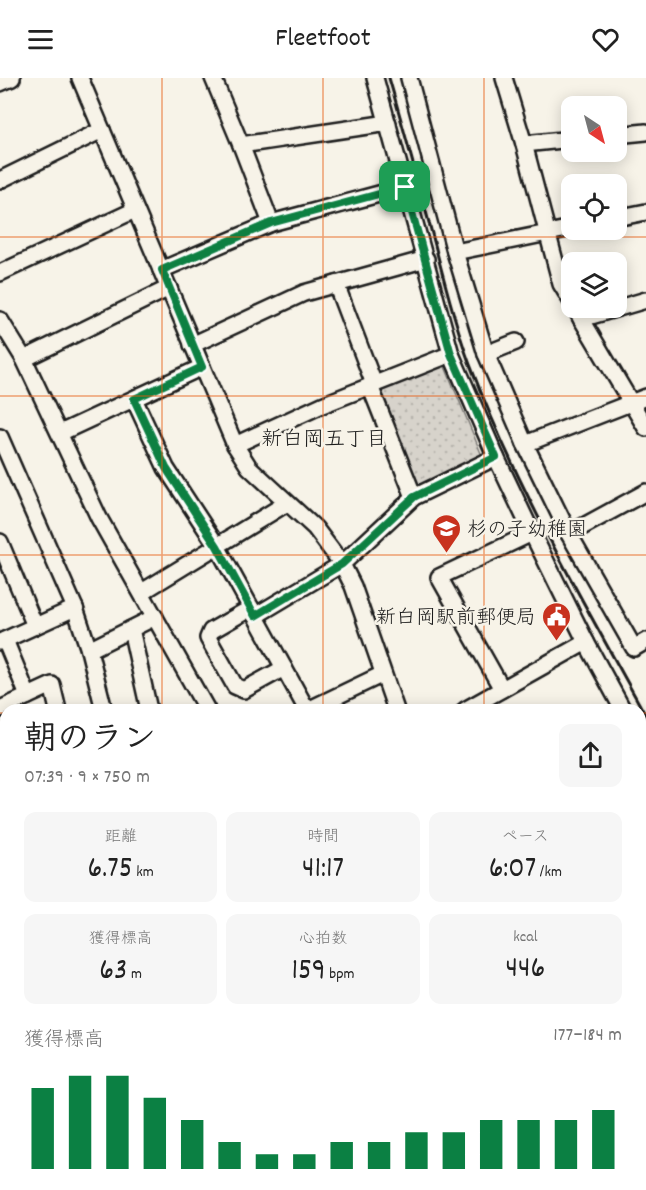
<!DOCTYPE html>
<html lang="ja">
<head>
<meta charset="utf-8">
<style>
	:root { --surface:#fff; --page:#f6f6f6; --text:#222; --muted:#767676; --accent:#0b8043 }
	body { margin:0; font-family:Dekko,"Klee One",sans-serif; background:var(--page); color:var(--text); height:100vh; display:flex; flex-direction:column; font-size:22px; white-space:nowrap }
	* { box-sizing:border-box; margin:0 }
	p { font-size:20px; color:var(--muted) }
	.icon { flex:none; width:33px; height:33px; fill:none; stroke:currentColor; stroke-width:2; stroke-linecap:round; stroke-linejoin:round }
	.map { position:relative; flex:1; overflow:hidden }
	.side { position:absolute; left:0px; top:626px; width:646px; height:488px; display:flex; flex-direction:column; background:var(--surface); border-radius:18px 18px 0 0; box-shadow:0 3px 15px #0003 }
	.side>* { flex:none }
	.needle { width:39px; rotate:144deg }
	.fabs { position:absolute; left:561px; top:18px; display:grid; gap:12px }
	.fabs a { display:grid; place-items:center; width:66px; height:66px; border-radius:12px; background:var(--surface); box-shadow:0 3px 15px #0003; font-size:30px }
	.pin { position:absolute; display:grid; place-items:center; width:51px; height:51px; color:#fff; margin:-26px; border-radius:12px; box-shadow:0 3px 9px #0006 }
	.round { display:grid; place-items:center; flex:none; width:63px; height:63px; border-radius:12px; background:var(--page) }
	.head { display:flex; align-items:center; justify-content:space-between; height:102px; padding:0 24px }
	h1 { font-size:33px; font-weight:600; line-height:45px }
	.stats { display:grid; grid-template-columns:repeat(3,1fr); gap:9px; height:102px; padding:6px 24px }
	.stats div { display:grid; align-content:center; border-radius:12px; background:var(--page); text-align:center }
	.stats b { font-size:30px; font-weight:600 }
	.stats small { font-size:16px; font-weight:400 }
	.stats p { font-size:16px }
	.chart { height:168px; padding:12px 24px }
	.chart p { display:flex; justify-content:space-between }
	.chart svg { width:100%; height:108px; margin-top:6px; stroke:var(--accent); stroke-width:6 }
	header { display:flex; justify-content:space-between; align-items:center; height:78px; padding:0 24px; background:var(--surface); font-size:27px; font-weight:600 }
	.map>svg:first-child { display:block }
</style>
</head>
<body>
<header><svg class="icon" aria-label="menu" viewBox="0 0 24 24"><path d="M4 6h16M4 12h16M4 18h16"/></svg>Fleetfoot<svg class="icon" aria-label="heart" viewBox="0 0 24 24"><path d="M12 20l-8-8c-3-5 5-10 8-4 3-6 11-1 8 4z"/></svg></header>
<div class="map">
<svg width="646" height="1112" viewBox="0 0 646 1112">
	<defs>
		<pattern id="grass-dots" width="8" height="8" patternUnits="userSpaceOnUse" patternTransform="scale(1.5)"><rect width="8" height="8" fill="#d7d3cb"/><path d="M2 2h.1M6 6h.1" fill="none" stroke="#b8b5ae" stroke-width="1.8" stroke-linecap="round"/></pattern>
	</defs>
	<rect width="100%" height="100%" fill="#f7f3e8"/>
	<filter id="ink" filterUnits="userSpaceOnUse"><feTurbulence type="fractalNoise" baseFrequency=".0167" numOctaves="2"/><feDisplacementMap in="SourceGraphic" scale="12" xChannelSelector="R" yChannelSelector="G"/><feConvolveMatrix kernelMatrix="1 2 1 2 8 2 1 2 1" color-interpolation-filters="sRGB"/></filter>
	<g filter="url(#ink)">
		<path fill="url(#grass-dots)" stroke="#7a7874" stroke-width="1.5" d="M 444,286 L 483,380 L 416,411 L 376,312 Z"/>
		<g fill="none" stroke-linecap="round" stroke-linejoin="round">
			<defs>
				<g id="minor">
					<path d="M 80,0 L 235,367 L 249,389 L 315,450 L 342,486 L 353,508 L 396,632"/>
					<path d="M 213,0 L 241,67 L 271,145"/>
					<path d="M 375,0 L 451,276 L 496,379 L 532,455 L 586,564 L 623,632"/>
					<path d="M 409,0 L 455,174 L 486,276 L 525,366 L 569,456 L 634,570 L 646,563"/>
					<path d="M 504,0 L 524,66 L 561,206 L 572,224"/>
					<path d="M 0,5 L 12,0"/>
					<path d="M 616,57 L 646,54"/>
					<path d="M 524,66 L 572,61"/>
					<path d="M 241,67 L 388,45"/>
					<path d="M 0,102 L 102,52"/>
					<path d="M 616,140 L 646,134"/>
					<path d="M 455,174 L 572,150"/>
					<path d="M 161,192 L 271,145 L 405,109"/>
					<path d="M 0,195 L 135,132"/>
					<path d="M 336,206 L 374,306"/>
					<path d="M 575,230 L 646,350"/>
					<path d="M 581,241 L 646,222"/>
					<path d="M 0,242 L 24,281 L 99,440 L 207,632"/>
					<path d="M 192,267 L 304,215 L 426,181"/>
					<path d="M 486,276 L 516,264"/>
					<path d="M 24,281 L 169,210"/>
					<path d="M 370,308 L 414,419"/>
					<path d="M 134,321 L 166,390 L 217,468 L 307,632"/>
					<path d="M 60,355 L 202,289"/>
					<path d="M 0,359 L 75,530 L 89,572 L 104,632"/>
					<path d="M 525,366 L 646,319"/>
					<path d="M 235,367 L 322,327 L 451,276"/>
					<path d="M 569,456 L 646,414"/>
					<path d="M 0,464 L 35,548"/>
					<path d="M 142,514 L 287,425"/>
					<path d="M 251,530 L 211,553 L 208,560 L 235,608 L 244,612 L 284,590"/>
					<path d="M 255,538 L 342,486 L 414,419 L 496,379"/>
					<path d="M 131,551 L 149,632"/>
					<path d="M 5,562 L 28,618"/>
					<path d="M 0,564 L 75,530"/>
					<path d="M 89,572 L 155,539"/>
					<path d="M 502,611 L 439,499 L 532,455"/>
					<path d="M 0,631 L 52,607 L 58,632"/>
					<path d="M 308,632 L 383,596"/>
					<path d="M 465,632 L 586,564"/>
					<path d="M 0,712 L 6,725"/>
					<path d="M 640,747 L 646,744"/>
					<path d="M 640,798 L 646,808"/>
					<path d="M 0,835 L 6,847"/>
					<path d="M 640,858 L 646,855"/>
					<path d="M 0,877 L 6,875"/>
					<path d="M 0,964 L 6,977"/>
					<path d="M 640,1003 L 646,1000"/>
					<path d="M 640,1029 L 646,1038"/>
					<path d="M 0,1080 L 6,1077"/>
					<path d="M 21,1107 L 23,1112"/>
					<path d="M 177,1107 L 178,1112"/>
					<path d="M 622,1107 L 625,1112"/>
					<path d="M 104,1112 L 115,1107"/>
					<path d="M 244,1112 L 256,1107"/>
					<path d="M 393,1112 L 405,1107"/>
					<path d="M 543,1112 L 555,1107"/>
				</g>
			</defs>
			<use href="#minor" stroke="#1c1c1c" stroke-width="20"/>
			<use href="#minor" stroke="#f7f3e8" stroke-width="15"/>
			<path stroke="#1c1c1c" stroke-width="3" d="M 389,0 C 405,55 420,111 435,167 C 445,206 455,246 469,284 C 516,408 582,522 646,638"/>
		</g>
	</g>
	<g fill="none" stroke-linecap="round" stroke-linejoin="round" filter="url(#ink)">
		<defs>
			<path id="route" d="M 405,109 L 451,276 L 496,379 L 414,419 L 342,486 L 255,538 L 217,468 L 166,390 L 134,321 L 202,289 L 162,192 L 271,145 Z"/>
		</defs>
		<use href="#route" stroke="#fff" stroke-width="12"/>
		<use href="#route" stroke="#0b8043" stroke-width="8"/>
	</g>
	<path fill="none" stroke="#e8590c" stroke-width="1.5" stroke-opacity="0.55" d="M 162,0 L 162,632M 323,0 L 323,632M 484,0 L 484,632M 0,159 L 646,159M 0,318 L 646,318M 0,477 L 646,477M 0,635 L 6,635M 640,635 L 646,635M 0,794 L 6,794M 640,794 L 646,794M 0,953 L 6,953M 640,953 L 646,953M 162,1107 L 162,1112M 323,1107 L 323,1112M 484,1107 L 484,1112"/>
	<defs>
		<symbol id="school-pin" viewBox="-11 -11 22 30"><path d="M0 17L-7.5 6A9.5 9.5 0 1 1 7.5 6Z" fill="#c8321e" stroke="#f7f3e8"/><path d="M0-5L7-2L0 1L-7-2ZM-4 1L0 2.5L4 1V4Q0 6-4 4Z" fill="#fff"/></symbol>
		<symbol id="civic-pin" viewBox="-11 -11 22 30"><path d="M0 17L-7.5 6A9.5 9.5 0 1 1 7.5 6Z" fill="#c8321e" stroke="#f7f3e8"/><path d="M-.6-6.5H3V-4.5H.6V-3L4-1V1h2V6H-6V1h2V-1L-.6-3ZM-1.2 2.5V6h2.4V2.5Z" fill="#fff"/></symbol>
	</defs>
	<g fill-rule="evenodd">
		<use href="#school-pin" x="430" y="434" width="33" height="45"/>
		<use href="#civic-pin" x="540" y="522" width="33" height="45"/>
	</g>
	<g text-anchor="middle" stroke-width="5" stroke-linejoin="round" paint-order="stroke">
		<g font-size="20" fill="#1c1c1c" stroke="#f7f3e8" text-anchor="start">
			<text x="467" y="457">杉の子幼稚園</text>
			<text x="536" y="545" text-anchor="end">新白岡駅前郵便局</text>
		</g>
		<g font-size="21" fill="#1c1c1c" stroke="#f7f3e8">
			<text x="324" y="367">新白岡五丁目</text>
		</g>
	</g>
</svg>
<div class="fabs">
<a><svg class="needle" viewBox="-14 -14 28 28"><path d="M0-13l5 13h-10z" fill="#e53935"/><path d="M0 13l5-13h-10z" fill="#767676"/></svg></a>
<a><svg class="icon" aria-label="locate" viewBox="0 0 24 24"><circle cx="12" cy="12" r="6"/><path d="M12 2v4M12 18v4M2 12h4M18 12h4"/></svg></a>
<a><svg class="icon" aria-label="layers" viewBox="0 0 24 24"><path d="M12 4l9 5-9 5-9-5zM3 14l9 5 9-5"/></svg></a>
</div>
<div class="pin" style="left:405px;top:109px;background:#1e9e55"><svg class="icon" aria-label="arrive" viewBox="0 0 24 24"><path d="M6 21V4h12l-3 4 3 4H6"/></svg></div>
<section class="side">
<div class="head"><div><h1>朝のラン</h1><p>07:39 · 9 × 750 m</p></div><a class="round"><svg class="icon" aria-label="share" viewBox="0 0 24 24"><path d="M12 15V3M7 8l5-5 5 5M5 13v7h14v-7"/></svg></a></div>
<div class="stats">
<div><p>距離</p><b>6.75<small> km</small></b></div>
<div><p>時間</p><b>41:17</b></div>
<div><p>ペース</p><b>6:07<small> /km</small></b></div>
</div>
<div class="stats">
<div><p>獲得標高</p><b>63<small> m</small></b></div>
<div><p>心拍数</p><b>159<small> bpm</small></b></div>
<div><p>kcal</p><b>446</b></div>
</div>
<div class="chart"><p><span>獲得標高</span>177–184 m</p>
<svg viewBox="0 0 160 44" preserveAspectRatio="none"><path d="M5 44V11M15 44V6M25 44V6M35 44V15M45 44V24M55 44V33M65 44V38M75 44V38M85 44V33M95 44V33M105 44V29M115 44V29M125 44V24M135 44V24M145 44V24M155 44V20"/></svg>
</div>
</section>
</div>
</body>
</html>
